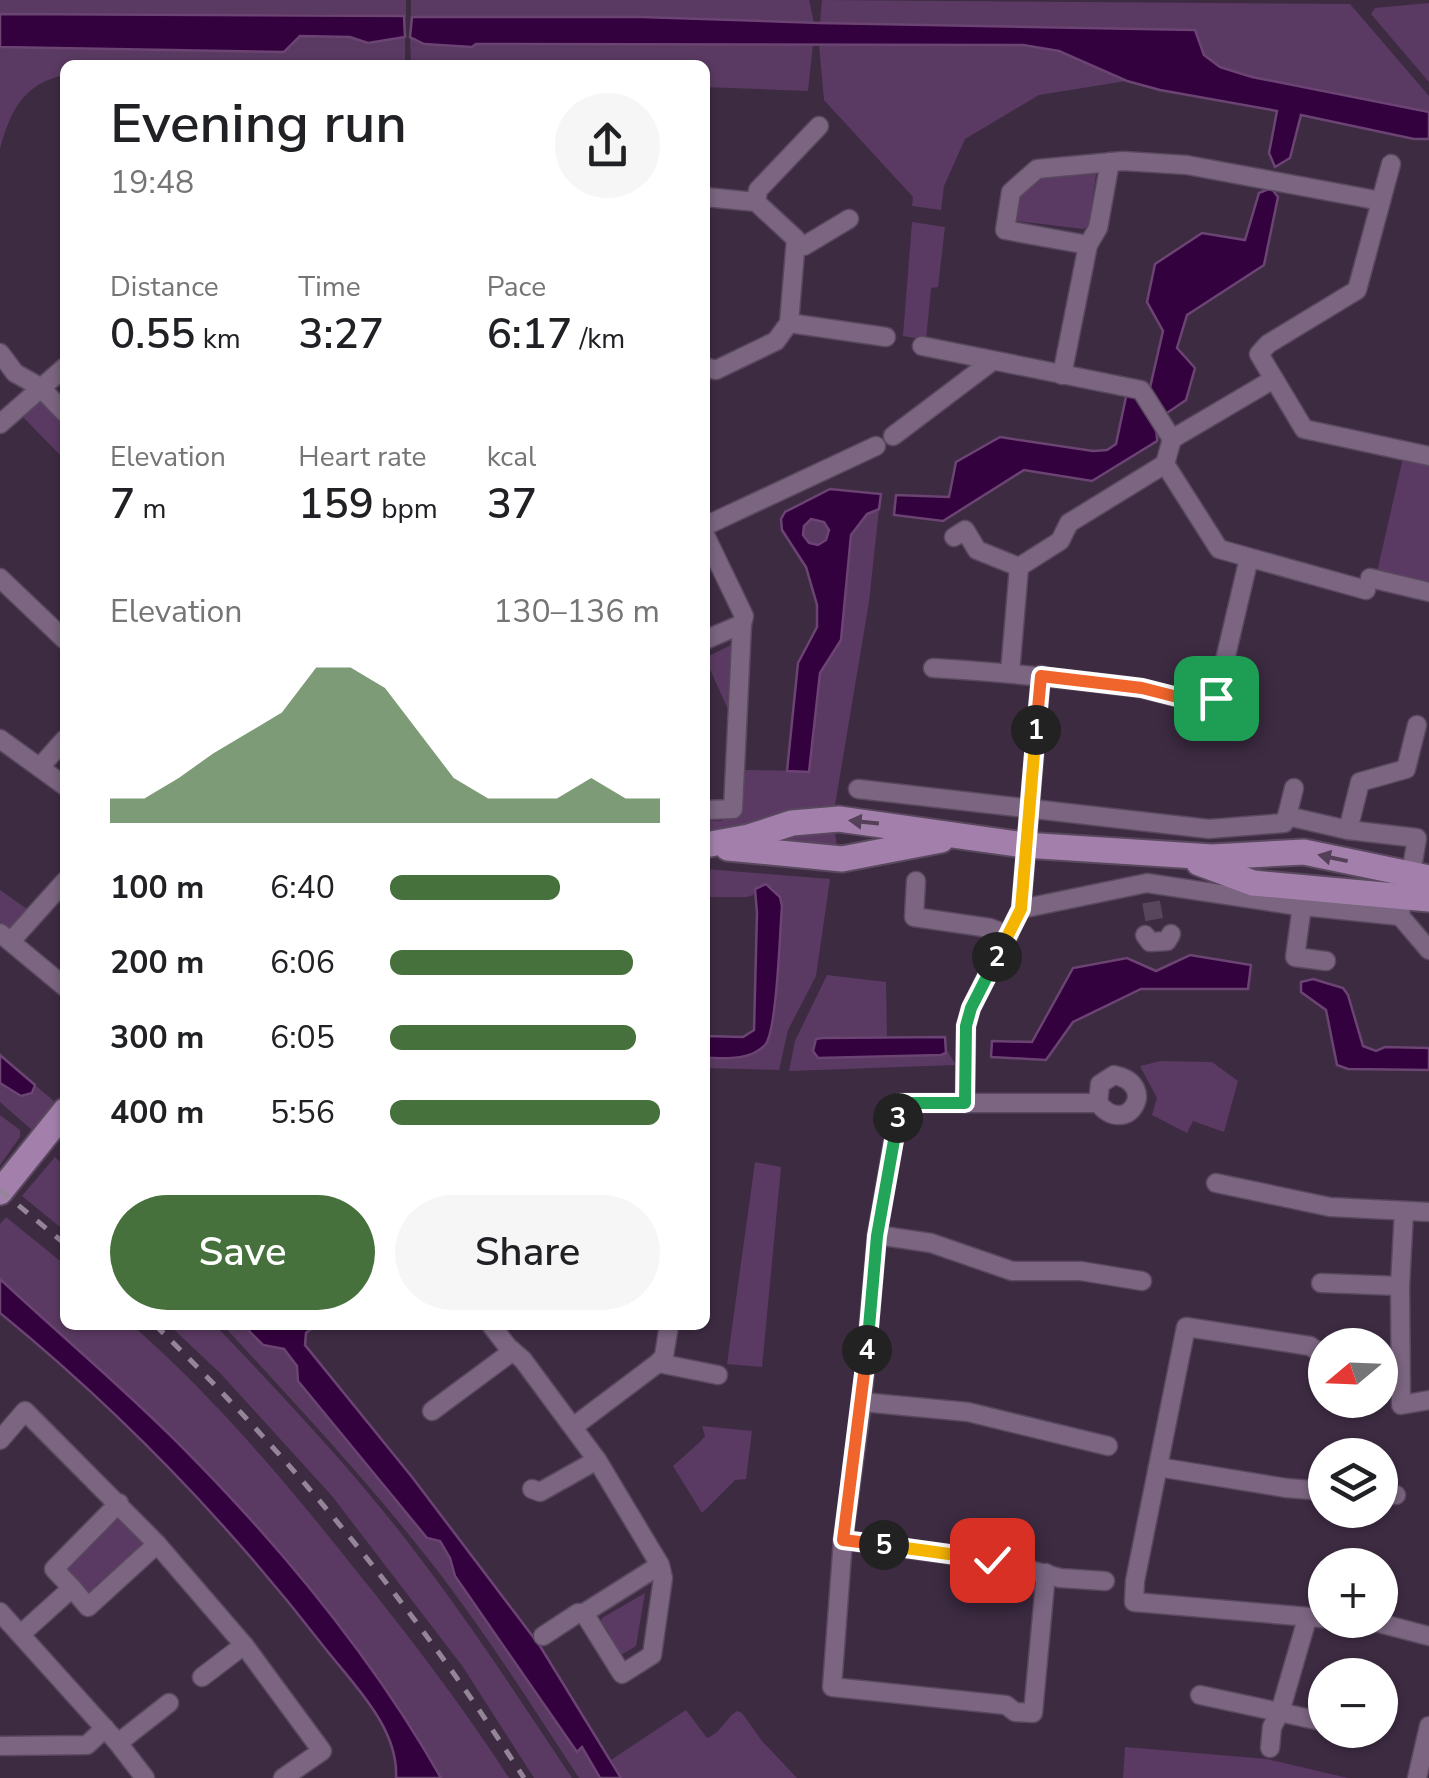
<!DOCTYPE html>
<html lang="en">
<head>
<meta charset="utf-8">
<style>
	:root { --surface:#fff; --page:#f6f6f6; --text:#202124; --muted:#757577; --accent:#46713d }
	body { margin:0; font-family:"Nunito Sans",sans-serif; background:var(--page); color:var(--text); height:100vh; display:flex; flex-direction:column; font-size:38px; white-space:nowrap }
	* { box-sizing:border-box; margin:0 }
	p { font-size:32px; color:var(--muted) }
	.icon { flex:none; width:55px; height:55px; fill:none; stroke:currentColor; stroke-width:2; stroke-linecap:round; stroke-linejoin:round }
	.map { position:relative; flex:1; overflow:hidden }
	.panel { position:absolute; left:60px; top:60px; width:650px; height:1270px; display:flex; flex-direction:column; background:var(--surface); border-radius:15px; box-shadow:0 2px 8px #0004 }
	.panel>* { flex:none }
	.needle { width:65px; rotate:251deg }
	.controls { position:absolute; left:1308px; top:1328px; display:grid; gap:20px }
	.controls a { display:grid; place-items:center; width:90px; height:90px; border-radius:50%; background:var(--surface); box-shadow:0 2px 8px #0004; font-size:50px }
	.pin { position:absolute; display:grid; place-items:center; width:85px; height:85px; color:#fff; margin:-42px; border-radius:20px; box-shadow:0 5px 15px #0006 }
	.km { position:absolute; width:50px; height:50px; margin:-25px; border-radius:50%; background:#222; color:#fff; font-size:28px; line-height:50px; text-align:center }
	.round { display:grid; place-items:center; flex:none; width:105px; height:105px; border-radius:52px; background:var(--page) }
	.headline { display:flex; align-items:center; justify-content:space-between; height:170px; padding:0 50px }
	h1 { font-size:55px; font-weight:600; line-height:75px }
	.figures { display:grid; grid-template-columns:repeat(3,1fr); gap:15px; height:170px; padding:10px 50px }
	.figures div { display:grid; align-content:center }
	.figures b { font-size:42px; font-weight:600 }
	.figures small { font-size:28px; font-weight:400 }
	.figures p { font-size:28px }
	.chart { height:280px; padding:20px 50px }
	.chart p { display:flex; justify-content:space-between }
	.chart svg { width:100%; height:180px; margin-top:10px; fill:var(--accent); opacity:.7 }
	.button { display:flex; gap:20px; margin-top:auto; padding:20px 50px }
	.button a { flex:1; height:115px; border-radius:60px; background:var(--accent); color:#fff; font-size:40px; font-weight:600; line-height:115px; text-align:center }
	.button a+a { background:var(--page); color:var(--text) }
	ul { padding:0 50px; list-style:none; font-size:32px }
	li { display:grid; grid-template-columns:160px 120px 1fr; align-items:center; height:75px }
	li i { height:25px; border-radius:12px; background:var(--accent) }
	.map>svg:first-child { display:block }
</style>
</head>
<body>
<div class="map">
<svg width="1429" height="1778" viewBox="0 0 1429 1778">
	<rect width="100%" height="100%" fill="#3d2b42"/>
	<g fill="#5a3a62">
		<path d="M 0,0 L 406,0 L 406,17 L 318,14 L 0,14 Z"/>
		<path d="M 411,0 L 809,0 L 814,23 L 641,17 L 411,18 Z"/>
		<path d="M 822,0 L 1350,4 L 1429,96 L 1429,112 L 1252,77 L 1220,67 L 1204,55 L 1194,30 L 820,23 Z"/>
		<path d="M 1429,3 L 1429,82 L 1371,14 L 1375,8 Z"/>
		<path d="M 299,36 L 351,37 L 368,43 L 405,37 L 405,65 L 65,65 L 65,75 C 24,83 10,111 0,149 L 0,47 L 284,52 Z"/>
		<path d="M 410,37 L 424,44 L 471,47 L 476,44 L 813,44 L 808,91 L 705,87 L 705,65 L 411,65 Z"/>
		<path d="M 819,45 L 1023,45 L 1059,51 L 1126,81 L 1039,95 L 965,139 L 944,186 L 941,210 L 912,206 L 913,197 L 824,100 Z"/>
		<path d="M 1097,168 L 1089,224 L 1084,229 L 1016,221 L 1021,192 C 1048,171 1064,172 1097,168 Z"/>
		<path d="M 912,222 L 945,227 L 938,287 L 931,288 L 926,340 L 903,336 Z"/>
		<path d="M 40,401 L 65,426 L 65,460 L 20,414 Z"/>
		<path d="M 1403,458 L 1429,465 L 1429,584 L 1377,572 Z"/>
		<path d="M 879,509 L 869,602 L 833,817 L 705,840 L 705,820 L 721,821 L 742,810 L 745,770 L 809,771 L 820,673 L 841,640 L 851,535 L 867,514 Z"/>
		<circle cx="816" cy="532" r="13"/>
		<path d="M 735,643 L 730,714 L 705,658 Z"/>
		<path d="M 834,826 L 838,853 L 759,839 Z"/>
		<path d="M 705,869 L 830,879 L 816,976 L 788,1030 L 779,1070 L 705,1068 L 705,1058 C 724,1058 750,1061 764,1046 C 774,1036 782,928 782,909 C 782,900 778,895 773,888 L 755,888 L 753,895 L 747,897 L 705,897 Z"/>
		<path d="M 0,890 L 27,909 L 10,930 L 0,922 Z"/>
		<path d="M 827,975 L 886,982 L 887,1039 L 874,1039 L 945,1053 L 946,1049 L 956,1065 L 789,1071 L 795,1041 Z"/>
		<path d="M 1161,1061 L 1212,1062 L 1238,1081 L 1224,1132 L 1193,1121 L 1187,1133 L 1152,1115 L 1157,1098 L 1140,1066 Z"/>
		<path d="M 0,1083 L 9,1090 L 32,1093 L 35,1085 L 56,1103 L 32,1130 L 0,1102 Z"/>
		<path d="M 0,1115 L 20,1130 L 20,1137 L 0,1165 Z"/>
		<path d="M 55,1157 L 65,1167 L 65,1231 L 22,1196 Z"/>
		<path d="M 755,1162 L 781,1167 L 762,1367 L 727,1364 Z"/>
		<path d="M 6,1217 L 65,1265 L 65,1325 L 132,1325 C 215,1398 286,1482 354,1568 C 409,1636 462,1705 509,1778 L 441,1778 C 373,1658 282,1548 184,1449 C 126,1390 61,1336 0,1279 L 0,1224 Z"/>
		<path d="M 169,1325 L 215,1325 C 281,1394 348,1465 407,1541 C 466,1617 519,1698 572,1778 L 534,1778 L 463,1667 L 332,1496 L 220,1373 Z"/>
		<path d="M 223,1325 L 243,1325 L 263,1345 L 284,1349 L 297,1366 L 298,1381 L 427,1538 L 440,1541 L 450,1558 L 455,1576 L 576,1751 L 582,1746 L 600,1778 L 579,1778 C 527,1698 475,1616 414,1541 C 354,1466 288,1396 223,1325 Z"/>
		<path d="M 702,1426 L 752,1431 L 746,1479 L 735,1480 L 702,1513 L 673,1466 L 701,1441 L 705,1436 Z"/>
		<path d="M 118,1512 L 148,1542 L 95,1586 L 96,1590 L 89,1597 L 64,1570 L 114,1523 Z"/>
		<path d="M 645,1593 L 636,1646 L 621,1655 L 606,1628 L 600,1626 L 602,1618 Z"/>
		<path d="M 686,1710 L 707,1738 C 720,1734 726,1718 737,1711 L 742,1713 L 762,1741 L 797,1778 L 621,1778 L 611,1760 Z"/>
		<path d="M 1125,1747 L 1267,1759 L 1348,1778 L 1123,1778 Z"/>
	</g>
	<g fill="#33013d" stroke="#6b4473" stroke-width="2.5" fill-rule="evenodd">
		<path d="M 0,14 L 404,16 L 405,37 L 368,43 L 350,37 L 300,36 L 284,52 L 0,47 Z"/>
		<path d="M 412,17 L 641,17 L 820,23 L 1195,30 L 1204,55 L 1220,67 L 1252,77 L 1429,112 L 1429,139 L 1414,139 L 1301,115 L 1290,158 L 1275,167 L 1269,153 L 1277,111 L 1160,90 L 1127,81 L 1059,51 L 1023,45 L 476,44 L 472,47 L 424,44 L 410,37 Z"/>
		<path d="M 1271,188 L 1278,197 L 1264,265 L 1187,315 L 1177,348 L 1195,368 L 1186,400 L 1164,415 L 1149,392 L 1163,331 L 1147,302 L 1155,264 L 1202,233 L 1245,240 L 1259,193 Z"/>
		<path d="M 1127,392 C 1143,397 1158,425 1157,441 L 1092,481 L 1024,470 L 943,521 L 894,515 L 896,495 L 949,497 L 956,462 L 1000,437 L 1093,451 L 1107,450 L 1116,444 Z"/>
		<path d="M 830,489 L 881,494 L 879,509 L 867,514 L 851,535 L 841,640 L 820,673 L 809,772 L 787,771 L 798,663 L 817,627 L 817,605 L 806,567 L 782,530 L 781,519 L 785,512 ZM 811,519 L 824,522 L 829,530 L 826,540 L 818,545 L 809,543 L 803,535 L 804,526 Z"/>
		<path d="M 766,884 L 780,897 L 782,906 C 780,930 777,1032 765,1045 C 750,1061 725,1058 705,1058 L 705,1036 L 743,1037 L 754,1030 L 757,913 L 755,889 Z"/>
		<path d="M 1190,955 L 1251,965 L 1248,989 L 1141,989 L 1073,1022 L 1046,1060 L 991,1057 L 992,1041 L 1032,1042 L 1073,968 L 1127,958 L 1156,971 Z"/>
		<path d="M 1313,979 L 1343,988 L 1348,995 L 1363,1046 L 1376,1051 L 1385,1047 L 1429,1048 L 1429,1070 L 1348,1069 L 1337,1065 L 1326,1010 L 1301,992 L 1301,982 Z"/>
		<path d="M 945,1037 L 946,1053 L 941,1055 L 818,1058 L 813,1051 L 816,1039 L 822,1038 Z"/>
		<path d="M 0,1055 L 35,1085 L 32,1093 L 21,1096 L 0,1083 Z"/>
		<path d="M 0,1279 C 61,1336 126,1390 184,1449 C 282,1548 373,1658 441,1778 L 396,1778 C 399,1728 353,1684 324,1647 C 229,1524 121,1412 0,1313 Z"/>
		<path d="M 243,1325 L 316,1325 L 306,1333 L 305,1345 L 412,1477 L 540,1646 L 621,1778 L 600,1778 L 582,1747 L 577,1752 L 455,1576 L 450,1558 L 440,1541 L 427,1538 L 298,1381 L 297,1366 L 284,1349 L 263,1345 Z"/>
	</g>
	<g fill="none" stroke-linecap="round" stroke-linejoin="round">
		<path stroke="#57465c" stroke-width="18" stroke-dasharray="18 9" stroke-linecap="butt" d="M 1151,902 L 1155,924"/>
		<defs>
			<g id="street">
				<path d="M 705,197 L 756,202 L 796,239 L 789,323 L 776,341 L 716,370 L 705,367"/>
				<path d="M 756,202 L 758,190 L 819,126"/>
				<path d="M 1088,245 L 1005,230 L 1011,192 L 1037,169 L 1123,161 L 1187,165 L 1381,201"/>
				<path d="M 796,246 L 804,246 L 849,219"/>
				<path d="M 789,323 L 886,337"/>
				<path d="M 922,346 L 1141,390 L 1172,439"/>
				<path d="M 0,353 L 15,373 L 40,387 L 65,413"/>
				<path d="M 1062,375 L 1088,245 L 1098,228 L 1110,162"/>
				<path d="M 1274,379 L 1259,354 L 1268,344 L 1357,290 L 1391,164"/>
				<path d="M 0,424 L 65,367"/>
				<path d="M 893,436 L 991,362"/>
				<path d="M 1165,464 L 1219,549 L 1366,590"/>
				<path d="M 705,526 L 876,446"/>
				<path d="M 705,535 L 744,616 L 742,624 L 705,640"/>
				<path d="M 954,537 L 965,530 L 977,550 L 1019,567"/>
				<path d="M 0,578 L 65,640"/>
				<path d="M 1370,578 L 1429,592"/>
				<path d="M 933,668 C 1001,672 1067,679 1133,687 C 1162,691 1186,705 1216,698 L 1249,558"/>
				<path d="M 1010,673 L 1019,567 L 1060,541 L 1069,523 L 1165,464 L 1172,439 L 1274,379 L 1304,429 L 1429,456"/>
				<path d="M 0,739 L 65,786"/>
				<path d="M 40,767 L 65,739"/>
				<path d="M 858,789 L 1209,829 L 1284,823 L 1287,816 L 1348,830 L 1417,838 L 1411,874"/>
				<path d="M 705,810 L 733,809 L 742,624"/>
				<path d="M 1287,816 L 1294,788"/>
				<path d="M 1348,830 L 1360,782 L 1406,769 L 1417,725"/>
				<path d="M 916,881 L 914,917 L 990,928 L 1009,935"/>
				<path d="M 1302,906 L 1295,957 L 1326,961"/>
				<path d="M 1401,906 L 1400,916 L 1429,950"/>
				<path d="M 1021,909 L 1147,883 L 1292,905 L 1400,916"/>
				<path d="M 0,933 L 65,987"/>
				<path d="M 1145,935 L 1150,942 L 1167,941 L 1171,934"/>
				<path d="M 11,941 L 65,881"/>
				<path d="M 965,1103 L 966,1026 L 971,1008 L 1021,909 L 1041,675"/>
				<path d="M 1216,1183 L 1330,1207 L 1429,1212"/>
				<path d="M 1404,1211 L 1400,1286 L 1401,1405 L 1429,1400"/>
				<path d="M 877,1235 L 931,1243 L 1012,1271 L 1081,1271 L 1142,1281"/>
				<path d="M 1321,1283 L 1400,1286"/>
				<path d="M 491,1325 L 508,1347 L 523,1360 L 597,1460 L 660,1565 L 663,1578 L 652,1655 L 622,1674 L 584,1613 L 660,1565"/>
				<path d="M 1325,1356 L 1310,1346 L 1186,1327 L 1135,1581 L 1134,1602 L 1379,1623 L 1429,1636"/>
				<path d="M 658,1363 L 718,1375"/>
				<path d="M 862,1402 L 968,1412 L 1108,1446"/>
				<path d="M 432,1411 L 513,1351"/>
				<path d="M 573,1427 L 658,1363 L 664,1356 L 669,1325"/>
				<path d="M 0,1440 L 25,1411 L 157,1544 L 244,1645 L 322,1751 L 283,1778"/>
				<path d="M 1158,1467 L 1286,1488 L 1325,1491"/>
				<path d="M 532,1489 L 540,1492 L 597,1460"/>
				<path d="M 1380,1494 L 1396,1495"/>
				<path d="M 843,1540 L 992,1560 L 1060,1578 L 1105,1581"/>
				<path d="M 1046,1573 L 1033,1713 L 1015,1712 L 1006,1705 L 832,1687 L 843,1540 L 862,1402 L 877,1235 L 900,1103 L 1098,1103 C 1127,1139 1160,1084 1114,1075 L 1100,1084 L 1098,1103"/>
				<path d="M 72,1588 L 54,1569 L 119,1503"/>
				<path d="M 0,1612 L 118,1743 L 145,1778"/>
				<path d="M 21,1634 L 72,1588 L 88,1607 L 157,1544"/>
				<path d="M 543,1636 L 578,1613 L 584,1613"/>
				<path d="M 202,1677 L 244,1645"/>
				<path d="M 1200,1695 L 1325,1722"/>
				<path d="M 1361,1730 L 1365,1730"/>
				<path d="M 118,1743 L 169,1703"/>
				<path d="M 0,1746 L 87,1745 L 105,1728"/>
				<path d="M 1270,1748 L 1272,1727 L 1280,1712 L 1307,1619"/>
				<path d="M 1417,1778 L 1429,1726"/>
			</g>
			<g id="secondary">
				<path d="M 705,845 L 749,837 L 792,823 L 839,819 L 1024,845 L 1212,857 L 1304,852 L 1429,878"/>
				<path d="M 728,848 L 842,859 L 941,840"/>
				<path d="M 1199,863 L 1253,883 L 1429,899"/>
				<path d="M 0,1192 L 65,1111"/>
			</g>
		</defs>
		<use href="#street" stroke="#59485e" stroke-width="21"/>
		<use href="#secondary" stroke="#59485e" stroke-width="29"/>
		<use href="#street" stroke="#7b6581" stroke-width="18"/>
		<use href="#secondary" stroke="#a380ac" stroke-width="25"/>
		<g stroke="#948598" stroke-width="5" stroke-dasharray="12 12" stroke-linecap="butt">
			<path d="M 0,1190 L 65,1244"/>
			<path d="M 155,1325 C 296,1462 418,1612 524,1778"/>
		</g>
	</g>
	<defs><path id="oneway-solid" d="M-6-.8H1V-3.2L6.5 0L1 3.2V.8H-6Z" transform="scale(2.5)"/></defs>
	<g fill="#544159">
		<use href="#oneway-solid" transform="translate(864 822) rotate(-174)"/>
		<use href="#oneway-solid" transform="translate(1333 858) rotate(-168)"/>
	</g>
	<g fill="none" stroke-linecap="round" stroke-linejoin="round">
		<defs>
			<path id="split-1" d="M 1036,730 L 1041,676 L 1142,688 L 1197,702 L 1216,698"/>
			<path id="split-2" d="M 997,957 L 1021,909 L 1036,730"/>
			<path id="split-3" d="M 898,1118 L 900,1103 L 965,1103 L 966,1026 L 971,1008 L 997,957"/>
			<path id="split-4" d="M 867,1350 L 877,1236 L 898,1118"/>
			<path id="split-5" d="M 867,1350 L 843,1540 L 884,1545"/>
			<path id="split-6" d="M 884,1545 L 992,1560"/>
		</defs>
		<use href="#split-1" stroke="#fff" stroke-width="20"/>
		<use href="#split-2" stroke="#fff" stroke-width="20"/>
		<use href="#split-3" stroke="#fff" stroke-width="20"/>
		<use href="#split-4" stroke="#fff" stroke-width="20"/>
		<use href="#split-5" stroke="#fff" stroke-width="20"/>
		<use href="#split-6" stroke="#fff" stroke-width="20"/>
		<use href="#split-1" stroke="#f0652b" stroke-width="12"/>
		<use href="#split-2" stroke="#f5b400" stroke-width="12"/>
		<use href="#split-3" stroke="#22a559" stroke-width="12"/>
		<use href="#split-4" stroke="#22a559" stroke-width="12"/>
		<use href="#split-5" stroke="#f0652b" stroke-width="12"/>
		<use href="#split-6" stroke="#f5b400" stroke-width="12"/>
	</g>
</svg>
<div class="controls">
<a><svg class="needle" viewBox="-14 -14 28 28"><path d="M0-13l5 13h-10z" fill="#e53935"/><path d="M0 13l5-13h-10z" fill="#757577"/></svg></a>
<a><svg class="icon" aria-label="layers" viewBox="0 0 24 24"><path d="M12 4l9 5-9 5-9-5zM3 14l9 5 9-5"/></svg></a>
<a>+</a>
<a>−</a>
</div>
<div class="pin" style="left:1216px;top:698px;background:#1e9e55"><svg class="icon" aria-label="arrive" viewBox="0 0 24 24"><path d="M6 21V4h12l-3 4 3 4H6"/></svg></div>
<div class="pin" style="left:992px;top:1560px;background:#d93025"><svg class="icon" aria-label="check" viewBox="0 0 24 24"><path d="M5 12l5 5 9-10"/></svg></div>
<b class="km" style="left:1036px;top:730px">1</b>
<b class="km" style="left:997px;top:957px">2</b>
<b class="km" style="left:898px;top:1118px">3</b>
<b class="km" style="left:867px;top:1350px">4</b>
<b class="km" style="left:884px;top:1545px">5</b>
<section class="panel">
<div class="headline"><div><h1>Evening run</h1><p>19:48</p></div><a class="round"><svg class="icon" aria-label="share" viewBox="0 0 24 24"><path d="M12 15V3M7 8l5-5 5 5M5 13v7h14v-7"/></svg></a></div>
<div class="figures">
<div><p>Distance</p><b>0.55<small> km</small></b></div>
<div><p>Time</p><b>3:27</b></div>
<div><p>Pace</p><b>6:17<small> /km</small></b></div>
</div>
<div class="figures">
<div><p>Elevation</p><b>7<small> m</small></b></div>
<div><p>Heart rate</p><b>159<small> bpm</small></b></div>
<div><p>kcal</p><b>37</b></div>
</div>
<div class="chart"><p><span>Elevation</span>130–136 m</p>
<svg viewBox="0 0 160 44" preserveAspectRatio="none"><path d="M0 44V38L10 38L20 33L30 27L40 22L50 17L60 6L70 6L80 11L90 22L100 33L110 38L120 38L130 38L140 33L150 38L160 38V44z"/></svg>
</div>
<ul>
<li><b>100 m</b>6:40<i style="width:63%"></i></li>
<li><b>200 m</b>6:06<i style="width:90%"></i></li>
<li><b>300 m</b>6:05<i style="width:91%"></i></li>
<li><b>400 m</b>5:56<i style="width:100%"></i></li>
</ul>
<div class="button"><a>Save</a><a>Share</a></div>
</section>
</div>
</body>
</html>
